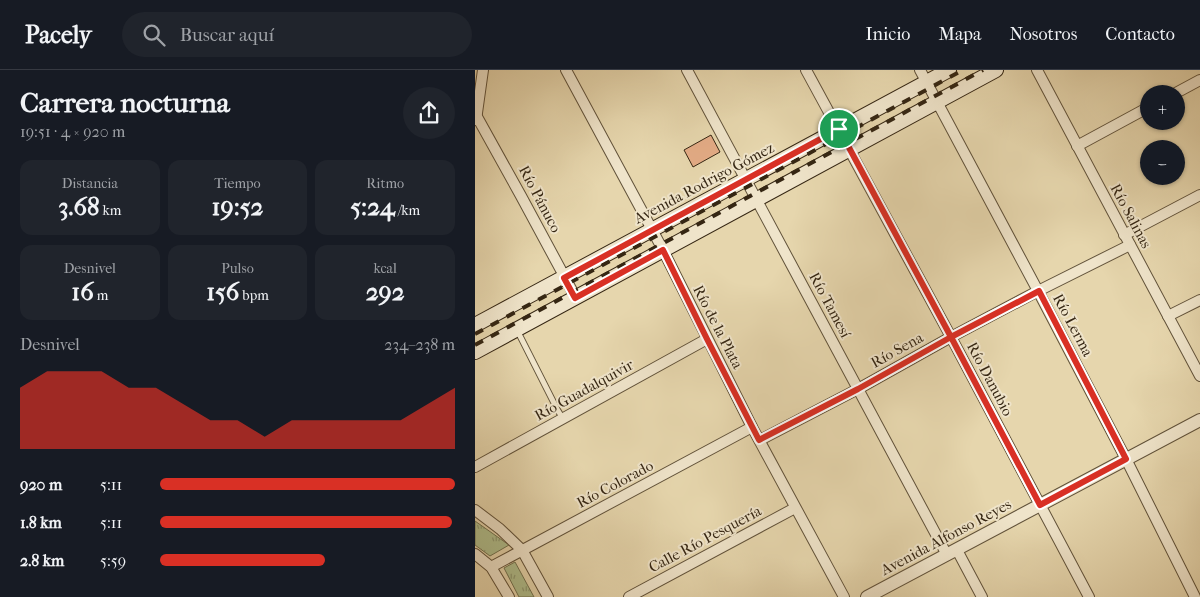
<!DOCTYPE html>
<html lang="es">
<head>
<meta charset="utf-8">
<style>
	:root { --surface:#171b24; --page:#20242c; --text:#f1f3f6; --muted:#9ea1a6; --line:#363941; --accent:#d93025 }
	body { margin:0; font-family:"IM FELL French Canon",serif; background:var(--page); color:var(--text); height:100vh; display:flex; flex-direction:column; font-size:19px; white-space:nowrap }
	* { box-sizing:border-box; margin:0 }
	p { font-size:16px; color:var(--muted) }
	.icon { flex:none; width:28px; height:28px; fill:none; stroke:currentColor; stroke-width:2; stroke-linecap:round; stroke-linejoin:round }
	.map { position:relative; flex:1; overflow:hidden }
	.drawer { display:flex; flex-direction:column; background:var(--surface); width:475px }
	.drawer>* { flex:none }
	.buttons { position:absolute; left:665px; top:15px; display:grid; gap:10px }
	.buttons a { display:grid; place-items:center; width:45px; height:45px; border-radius:50%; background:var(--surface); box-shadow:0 1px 4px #0004; font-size:25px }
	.pin { position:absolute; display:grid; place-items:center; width:42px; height:42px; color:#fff; margin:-21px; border:2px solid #fff; border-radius:50%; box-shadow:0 1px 5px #0007 }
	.round { display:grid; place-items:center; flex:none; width:52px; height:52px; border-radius:26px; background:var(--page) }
	.summary { display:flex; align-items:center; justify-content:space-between; height:85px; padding:0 20px }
	h1 { font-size:28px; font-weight:700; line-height:38px }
	.figures { display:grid; grid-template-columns:repeat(3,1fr); gap:8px; height:85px; padding:5px 20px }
	.figures div { display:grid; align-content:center; border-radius:12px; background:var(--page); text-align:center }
	.figures b { font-size:25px; font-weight:700 }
	.figures small { font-size:14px; font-weight:400 }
	.figures p { font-size:14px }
	.chart { height:140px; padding:10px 20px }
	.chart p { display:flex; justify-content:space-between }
	.chart svg { width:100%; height:90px; margin-top:5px; fill:var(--accent); opacity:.7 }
	ul { padding:0 20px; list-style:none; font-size:16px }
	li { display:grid; grid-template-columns:80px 60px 1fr; align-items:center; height:38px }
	li i { height:12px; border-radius:6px; background:var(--accent) }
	header { display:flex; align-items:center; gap:30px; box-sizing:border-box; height:70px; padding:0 25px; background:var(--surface); border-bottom:1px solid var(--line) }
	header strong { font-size:24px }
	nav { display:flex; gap:28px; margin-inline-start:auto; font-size:18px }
	.search { width:350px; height:45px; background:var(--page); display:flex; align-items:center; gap:12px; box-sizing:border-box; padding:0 18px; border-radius:28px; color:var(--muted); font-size:19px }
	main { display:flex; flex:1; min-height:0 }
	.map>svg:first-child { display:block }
</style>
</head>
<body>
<header>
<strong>Pacely</strong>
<div class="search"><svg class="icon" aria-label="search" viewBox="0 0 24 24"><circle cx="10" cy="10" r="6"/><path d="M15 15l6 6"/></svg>Buscar aquí</div>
<nav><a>Inicio</a><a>Mapa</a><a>Nosotros</a><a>Contacto</a></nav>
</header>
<main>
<section class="drawer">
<div class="summary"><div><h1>Carrera nocturna</h1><p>19:51 · 4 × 920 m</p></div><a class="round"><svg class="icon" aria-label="share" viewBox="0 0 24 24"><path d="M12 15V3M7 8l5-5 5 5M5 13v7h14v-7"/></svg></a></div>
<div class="figures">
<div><p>Distancia</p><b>3.68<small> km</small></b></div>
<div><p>Tiempo</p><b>19:52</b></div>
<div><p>Ritmo</p><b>5:24<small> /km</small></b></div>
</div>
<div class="figures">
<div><p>Desnivel</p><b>16<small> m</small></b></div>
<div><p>Pulso</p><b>156<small> bpm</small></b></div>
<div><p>kcal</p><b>292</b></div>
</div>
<div class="chart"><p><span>Desnivel</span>234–238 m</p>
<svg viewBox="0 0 160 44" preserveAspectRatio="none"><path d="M0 44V14L10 6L20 6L30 6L40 14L50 14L60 22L70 30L80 30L90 38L100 30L110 30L120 30L130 30L140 30L150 22L160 14V44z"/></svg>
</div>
<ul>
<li><b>920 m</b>5:11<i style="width:100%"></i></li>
<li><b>1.8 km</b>5:11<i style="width:99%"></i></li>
<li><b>2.8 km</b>5:59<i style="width:56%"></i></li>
</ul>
</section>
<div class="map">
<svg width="725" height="527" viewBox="0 0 725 527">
	<defs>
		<pattern id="park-tufts" width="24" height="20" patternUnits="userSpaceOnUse" patternTransform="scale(1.25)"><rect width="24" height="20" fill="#b0bf8e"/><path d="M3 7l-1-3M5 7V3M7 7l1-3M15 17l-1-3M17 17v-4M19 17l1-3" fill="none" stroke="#909b73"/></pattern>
	</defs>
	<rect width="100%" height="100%" fill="#e6d6ad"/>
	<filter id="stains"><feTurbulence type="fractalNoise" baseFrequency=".004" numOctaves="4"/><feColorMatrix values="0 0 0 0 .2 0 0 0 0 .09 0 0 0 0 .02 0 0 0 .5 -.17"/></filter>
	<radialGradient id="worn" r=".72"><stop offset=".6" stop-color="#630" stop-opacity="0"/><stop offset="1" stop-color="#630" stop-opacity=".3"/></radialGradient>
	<g fill="url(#park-tufts)" stroke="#727250">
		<path d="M 0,451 L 34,475 L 15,486 L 0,475 Z"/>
		<path d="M 40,492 L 59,527 L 44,527 L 29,498 Z"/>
	</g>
	<path fill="#e4ac86" stroke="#352613" d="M 236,65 L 245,82 L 218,97 L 209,80 Z"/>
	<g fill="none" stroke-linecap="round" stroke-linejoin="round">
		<defs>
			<path id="service" d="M 42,260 L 82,339 L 88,349"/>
			<g id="minor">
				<path d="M 91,0 L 188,180 L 277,357 L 369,527"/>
				<path d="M 212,0 L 472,485"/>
				<path d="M 331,0 L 476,267 L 614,527"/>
				<path d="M 445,0 L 563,221 L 651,389 L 720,527"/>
				<path d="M 562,0 L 725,306"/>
				<path d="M 699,24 L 725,10"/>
				<path d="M 1,45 L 46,126 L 101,228"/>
				<path d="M 1,50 L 8,0"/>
				<path d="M 602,76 L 674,37"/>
				<path d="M 649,165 L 725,125"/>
				<path d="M 693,246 L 725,230"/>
				<path d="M 285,370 L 383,319 L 476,267 L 563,221 L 655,175"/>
				<path d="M 0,397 L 232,269"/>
				<path d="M 0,440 L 25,459 L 47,480 L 73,527"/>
				<path d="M 482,480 L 507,527"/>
				<path d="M 0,484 L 16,497 L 34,527"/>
				<path d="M 16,497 L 277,357"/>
				<path d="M 154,527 L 320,438"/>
			</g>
			<path id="tertiary" d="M 392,527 L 725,350"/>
			<g id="secondary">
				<path d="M 0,255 L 474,0"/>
				<path d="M 0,282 L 521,0"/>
			</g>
		</defs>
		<use href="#service" stroke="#61523a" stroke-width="7"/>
		<use href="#minor" stroke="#61523a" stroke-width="12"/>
		<use href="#tertiary" stroke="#61523a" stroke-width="14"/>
		<use href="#secondary" stroke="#352613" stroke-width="16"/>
		<use href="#service" stroke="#efe4ca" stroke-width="5"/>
		<use href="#minor" stroke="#efe4ca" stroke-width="10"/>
		<use href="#tertiary" stroke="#efe4ca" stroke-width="12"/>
		<use href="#secondary" stroke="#efe4ca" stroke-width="14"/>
		<g stroke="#352613" stroke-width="4" stroke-dasharray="9 9" stroke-linecap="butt">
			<path d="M 0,264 L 488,0"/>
			<path d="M 0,275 L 508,0"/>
		</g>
	</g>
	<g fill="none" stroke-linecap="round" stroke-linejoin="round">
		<defs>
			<path id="route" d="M 364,59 L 89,208 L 100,228 L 188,180 L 232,269 L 284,370 L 383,319 L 476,267 L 565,435 L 651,389 L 564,221 L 476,267 L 364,59"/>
		</defs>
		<use href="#route" stroke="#fff" stroke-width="10"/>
		<use href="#route" stroke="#d93025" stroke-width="6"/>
	</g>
	<g text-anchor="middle" stroke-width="4" stroke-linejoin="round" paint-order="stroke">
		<g font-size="15" fill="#352613" stroke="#efe4ca">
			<text transform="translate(229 113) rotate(-28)" y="5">Avenida Rodrigo Gómez</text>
			<text transform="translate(65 129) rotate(62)" y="5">Río Pánuco</text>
			<text transform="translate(656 146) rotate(62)" y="5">Río Salinas</text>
			<text transform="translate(355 235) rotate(62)" y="5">Río Tamesí</text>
			<text transform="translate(598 255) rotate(62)" y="5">Río Lerma</text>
			<text transform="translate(243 257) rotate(63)" y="5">Río de la Plata</text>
			<text transform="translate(422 280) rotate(-29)" y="5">Río Sena</text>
			<text transform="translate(515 309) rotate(62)" y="5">Río Danubio</text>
			<text transform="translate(109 320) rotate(-29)" y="5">Río Guadalquivir</text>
			<text transform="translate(140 414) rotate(-28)" y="5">Río Colorado</text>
			<text transform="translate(471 467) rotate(-28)" y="5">Avenida Alfonso Reyes</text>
			<text transform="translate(230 469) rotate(-28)" y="5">Calle Río Pesquería</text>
		</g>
	</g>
	<rect width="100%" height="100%" filter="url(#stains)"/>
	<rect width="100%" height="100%" fill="url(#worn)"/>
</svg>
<div class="buttons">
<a>+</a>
<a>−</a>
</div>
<div class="pin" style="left:364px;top:59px;background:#1e9e55"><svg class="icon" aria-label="arrive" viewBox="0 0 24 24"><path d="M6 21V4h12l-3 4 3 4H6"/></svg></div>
</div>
</main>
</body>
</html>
